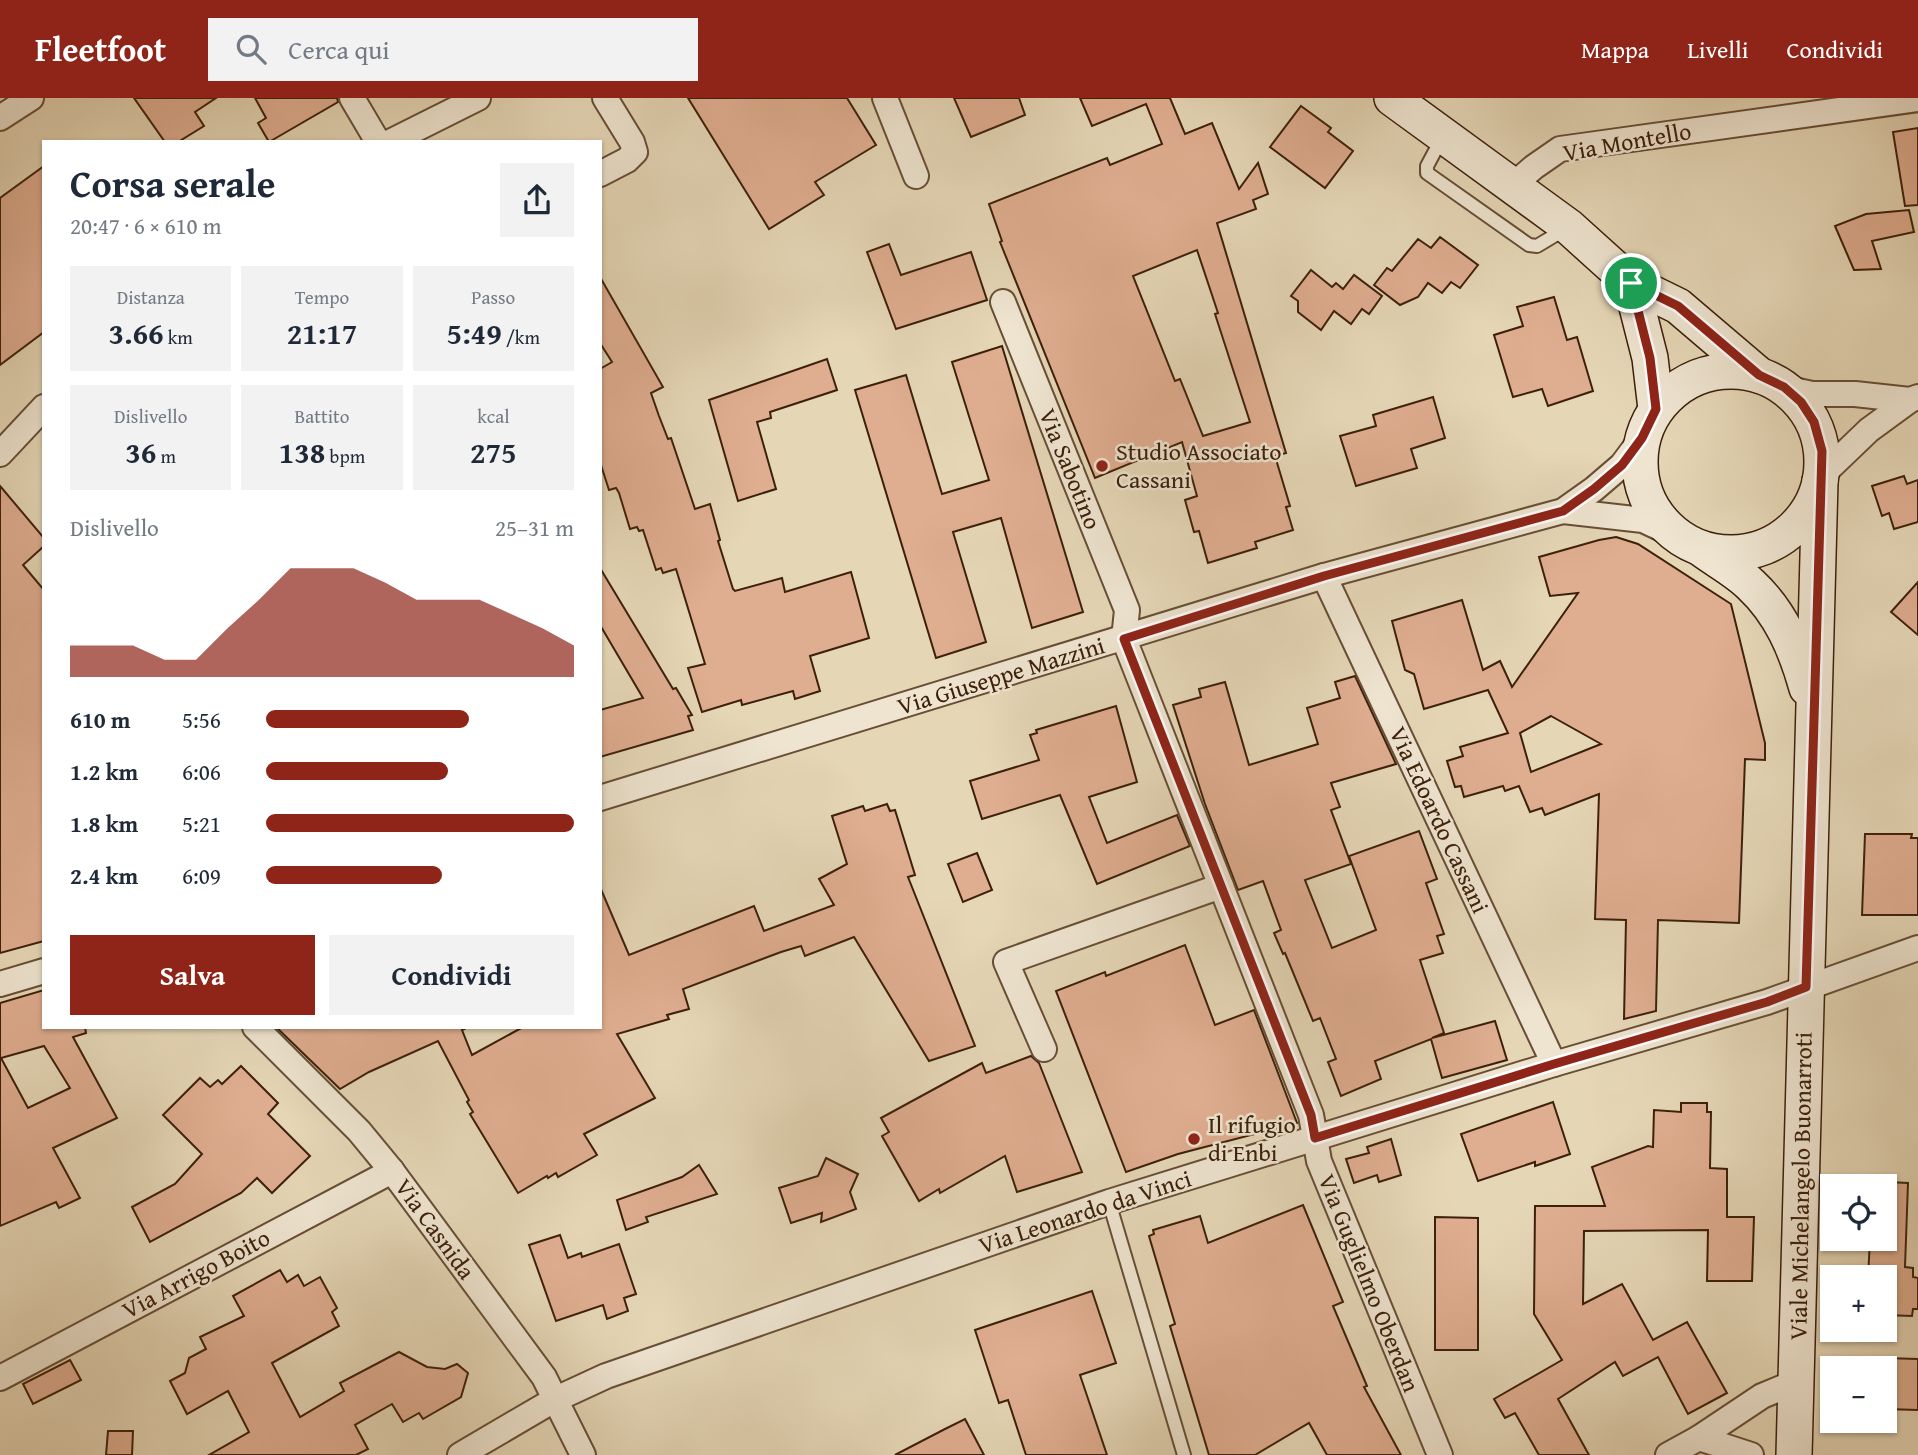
<!DOCTYPE html>
<html lang="it">
<head>
<meta charset="utf-8">
<style>
	:root { --surface:#fff; --page:#f2f2f3; --text:#1f2937; --muted:#747a83; --accent:#8f2418 }
	body { margin:0; font-family:"Gentium Book Plus",serif; background:var(--page); color:var(--text); height:100vh; display:flex; flex-direction:column; font-size:26px; white-space:nowrap }
	* { box-sizing:border-box; margin:0 }
	p { font-size:23px; color:var(--muted) }
	.icon { flex:none; width:38px; height:38px; fill:none; stroke:currentColor; stroke-width:2; stroke-linecap:round; stroke-linejoin:round }
	.map { position:relative; flex:1; overflow:hidden }
	.panel { position:absolute; left:42px; top:42px; width:560px; height:889px; display:flex; flex-direction:column; background:var(--surface); border-radius:0px; box-shadow:0 2px 5px #0004 }
	.panel>* { flex:none }
	.buttons { position:absolute; left:1820px; top:1076px; display:grid; gap:14px }
	.buttons a { display:grid; place-items:center; width:77px; height:77px; border-radius:0px; background:var(--surface); box-shadow:0 2px 5px #0004; font-size:35px }
	.pin { position:absolute; display:grid; place-items:center; width:60px; height:60px; color:#fff; margin:-30px; border:4px solid #fff; border-radius:50%; box-shadow:0 2px 7px #0007 }
	.round { display:grid; place-items:center; flex:none; width:74px; height:74px; border-radius:0px; background:var(--page) }
	.headline { display:flex; align-items:center; justify-content:space-between; height:119px; padding:0 28px }
	h1 { font-size:38px; font-weight:700; line-height:52px }
	.stats { display:grid; grid-template-columns:repeat(3,1fr); gap:10px; height:119px; padding:7px 28px }
	.stats div { display:grid; align-content:center; border-radius:0px; background:var(--page); text-align:center }
	.stats b { font-size:30px; font-weight:700 }
	.stats small { font-size:19px; font-weight:400 }
	.stats p { font-size:19px }
	.chart { height:196px; padding:14px 28px }
	.chart p { display:flex; justify-content:space-between }
	.chart svg { width:100%; height:126px; margin-top:7px; fill:var(--accent); opacity:.7 }
	.cta { display:flex; gap:14px; margin-top:auto; padding:14px 28px }
	.cta a { flex:1; height:80px; border-radius:0px; background:var(--accent); color:#fff; font-size:28px; font-weight:700; line-height:80px; text-align:center }
	.cta a+a { background:var(--page); color:var(--text) }
	ul { padding:0 28px; list-style:none; font-size:23px }
	li { display:grid; grid-template-columns:112px 84px 1fr; align-items:center; height:52px }
	li i { height:18px; border-radius:9px; background:var(--accent) }
	header { display:flex; align-items:center; gap:42px; box-sizing:border-box; height:98px; padding:0 35px; background:var(--accent); color:#fff }
	header strong { font-size:33px }
	nav { display:flex; gap:38px; margin-inline-start:auto; font-size:24px }
	.search { width:490px; height:63px; background:var(--page); display:flex; align-items:center; gap:18px; box-sizing:border-box; padding:0 24px; border-radius:0px; color:var(--muted); font-size:26px }
	.map>svg:first-child { display:block }
</style>
</head>
<body>
<header>
<strong>Fleetfoot</strong>
<div class="search"><svg class="icon" aria-label="search" viewBox="0 0 24 24"><circle cx="10" cy="10" r="6"/><path d="M15 15l6 6"/></svg>Cerca qui</div>
<nav><a>Mappa</a><a>Livelli</a><a>Condividi</a></nav>
</header>
<div class="map">
<svg width="1918" height="1357" viewBox="0 0 1918 1357">
	<rect width="100%" height="100%" fill="#e5d6b6"/>
	<filter id="stains"><feTurbulence type="fractalNoise" baseFrequency=".00286" numOctaves="4"/><feColorMatrix values="0 0 0 0 .2 0 0 0 0 .09 0 0 0 0 .02 0 0 0 .5 -.17"/></filter>
	<radialGradient id="worn" r=".72"><stop offset=".6" stop-color="#630" stop-opacity="0"/><stop offset="1" stop-color="#630" stop-opacity=".3"/></radialGradient>
	<g fill="#dfad90" stroke="#3d200a" stroke-width="2" fill-rule="evenodd">
		<path d="M 134,0 L 216,0 L 195,14 L 204,28 L 178,44 L 165,44 Z"/>
		<path d="M 255,0 L 337,0 L 338,4 L 269,44 L 258,25 L 266,20 Z"/>
		<path d="M 688,0 L 847,0 L 876,47 L 815,84 L 824,97 L 769,131 Z"/>
		<path d="M 954,0 L 1019,0 L 1025,17 L 971,39 Z"/>
		<path d="M 1080,0 L 1170,0 L 1185,36 L 1212,25 L 1239,91 L 1258,65 L 1268,96 L 1253,102 L 1256,111 L 1217,125 L 1286,355 L 1275,358 L 1290,408 L 1286,409 L 1293,432 L 1255,444 L 1257,450 L 1208,465 L 1199,433 L 1194,434 L 1185,402 L 1197,398 L 1182,344 L 1095,380 L 1000,144 L 1002,143 L 989,106 L 1107,60 L 1110,67 L 1162,46 L 1146,6 L 1092,28 ZM 1197,152 L 1218,215 L 1215,216 L 1250,324 L 1203,338 L 1180,281 L 1175,283 L 1133,178 Z"/>
		<path d="M 1301,8 L 1331,30 L 1328,34 L 1353,53 L 1325,90 L 1270,49 Z"/>
		<path d="M 1918,30 L 1918,107 L 1905,108 L 1893,34 Z"/>
		<path d="M 44,68 L 44,234 L 0,267 L 0,100 Z"/>
		<path d="M 1909,112 L 1914,134 L 1872,143 L 1881,171 L 1854,172 L 1835,128 L 1866,116 Z"/>
		<path d="M 1440,139 L 1478,167 L 1460,190 L 1451,184 L 1442,195 L 1428,185 L 1418,199 L 1400,207 L 1374,187 L 1387,170 L 1392,173 L 1418,141 L 1431,150 Z"/>
		<path d="M 889,146 L 901,177 L 971,154 L 987,202 L 896,231 L 867,154 Z"/>
		<path d="M 1311,172 L 1332,189 L 1336,185 L 1343,191 L 1354,177 L 1382,198 L 1369,216 L 1362,211 L 1351,226 L 1334,213 L 1321,232 L 1298,214 L 1298,203 L 1291,198 Z"/>
		<path d="M 600,179 L 663,289 L 651,295 L 659,318 L 668,341 L 671,340 L 695,411 L 710,406 L 720,442 L 718,443 L 733,491 L 735,493 L 782,480 L 785,494 L 851,474 L 869,540 L 810,558 L 820,593 L 795,601 L 793,593 L 742,607 L 741,602 L 702,614 L 688,570 L 705,566 L 676,471 L 663,475 L 661,470 L 656,472 L 643,432 L 639,433 L 637,429 L 630,431 L 619,395 L 616,390 L 609,392 L 600,364 L 600,271 L 612,264 L 600,245 Z"/>
		<path d="M 1554,199 L 1567,242 L 1577,239 L 1593,293 L 1548,308 L 1542,291 L 1513,299 L 1494,237 L 1523,228 L 1517,209 Z"/>
		<path d="M 1002,248 L 1083,514 L 1032,530 L 1001,420 L 953,434 L 986,544 L 936,560 L 855,292 L 906,277 L 942,396 L 989,382 L 952,264 Z"/>
		<path d="M 827,261 L 837,292 L 770,314 L 771,320 L 757,324 L 776,391 L 738,403 L 709,302 Z"/>
		<path d="M 1433,299 L 1445,340 L 1411,351 L 1417,370 L 1356,388 L 1340,338 L 1376,328 L 1373,317 Z"/>
		<path d="M 1904,378 L 1907,386 L 1918,382 L 1918,424 L 1894,431 L 1889,415 L 1882,418 L 1872,388 Z"/>
		<path d="M 0,388 L 44,440 L 44,448 L 23,467 L 44,492 L 44,843 L 0,855 Z"/>
		<path d="M 1616,439 L 1638,446 L 1731,506 L 1765,645 L 1765,662 L 1745,661 L 1739,825 L 1658,822 L 1656,913 L 1624,921 L 1626,822 L 1595,821 L 1599,696 L 1545,717 L 1542,710 L 1530,714 L 1519,688 L 1505,693 L 1503,688 L 1464,699 L 1461,688 L 1455,689 L 1447,663 L 1463,658 L 1460,649 L 1508,635 L 1488,592 L 1424,611 L 1414,576 L 1405,572 L 1392,523 L 1462,502 L 1483,572 L 1500,563 L 1512,589 L 1578,495 L 1550,498 L 1539,459 L 1599,442 ZM 1551,618 L 1601,646 L 1531,674 L 1520,635 Z"/>
		<path d="M 600,470 L 673,591 L 676,590 L 692,617 L 688,618 L 693,632 L 600,659 L 600,612 L 643,600 L 600,527 Z"/>
		<path d="M 1918,484 L 1918,537 L 1891,514 Z"/>
		<path d="M 1355,578 L 1396,666 L 1331,685 L 1340,709 L 1331,712 L 1351,766 L 1305,782 L 1332,850 L 1376,832 L 1349,758 L 1419,733 L 1437,781 L 1426,785 L 1444,836 L 1437,838 L 1443,855 L 1420,862 L 1444,935 L 1432,940 L 1495,923 L 1507,962 L 1442,980 L 1431,941 L 1375,963 L 1381,981 L 1341,998 L 1328,964 L 1336,961 L 1320,920 L 1313,923 L 1285,855 L 1283,856 L 1274,835 L 1281,832 L 1263,783 L 1238,792 L 1205,706 L 1173,607 L 1201,599 L 1199,591 L 1225,584 L 1249,667 L 1318,646 L 1307,610 L 1340,600 L 1335,584 Z"/>
		<path d="M 1116,608 L 1137,684 L 1089,699 L 1107,745 L 1177,717 L 1190,748 L 1097,786 L 1060,697 L 982,721 L 970,683 L 1039,662 L 1030,637 L 1037,635 L 1036,632 Z"/>
		<path d="M 887,706 L 890,713 L 895,712 L 915,777 L 908,779 L 975,948 L 929,963 L 854,839 L 805,858 L 801,848 L 781,854 L 683,891 L 689,911 L 667,917 L 669,921 L 617,936 L 655,1000 L 584,1036 L 597,1057 L 558,1079 L 556,1075 L 548,1080 L 547,1078 L 518,1095 L 470,1016 L 473,1014 L 467,1004 L 469,1002 L 438,943 L 369,974 L 340,991 L 276,929 L 468,929 L 462,932 L 472,957 L 523,929 L 600,929 L 600,789 L 629,857 L 754,808 L 764,833 L 834,807 L 819,781 L 847,766 L 832,718 L 863,708 L 865,713 Z"/>
		<path d="M 1865,736 L 1912,736 L 1911,740 L 1918,740 L 1918,817 L 1862,817 Z"/>
		<path d="M 977,755 L 992,792 L 963,804 L 948,766 Z"/>
		<path d="M 1185,847 L 1215,927 L 1254,912 L 1297,1025 L 1178,1056 L 1126,1074 L 1056,893 L 1105,874 L 1106,878 Z"/>
		<path d="M 44,892 L 44,929 L 85,929 L 86,935 L 73,939 L 117,1020 L 53,1050 L 80,1100 L 59,1110 L 56,1104 L 0,1128 L 0,905 ZM 44,948 L 70,990 L 28,1010 L 1,960 Z"/>
		<path d="M 1031,958 L 1039,965 L 1082,1074 L 1017,1094 L 1005,1058 L 940,1095 L 939,1091 L 919,1103 L 882,1038 L 889,1034 L 881,1020 L 982,965 L 986,975 Z"/>
		<path d="M 241,968 L 278,1005 L 268,1016 L 310,1058 L 272,1095 L 257,1080 L 241,1095 L 150,1144 L 132,1109 L 175,1086 L 202,1056 L 163,1017 L 200,980 L 210,989 L 218,982 L 222,986 Z"/>
		<path d="M 1553,1004 L 1570,1056 L 1535,1068 L 1535,1064 L 1478,1083 L 1461,1036 Z"/>
		<path d="M 1681,1005 L 1707,1005 L 1707,1014 L 1711,1014 L 1710,1070 L 1727,1071 L 1727,1119 L 1754,1119 L 1752,1183 L 1707,1183 L 1708,1132 L 1584,1133 L 1583,1206 L 1622,1186 L 1653,1242 L 1687,1224 L 1727,1295 L 1688,1316 L 1658,1259 L 1623,1278 L 1615,1264 L 1558,1301 L 1589,1357 L 1539,1357 L 1515,1315 L 1505,1320 L 1494,1301 L 1562,1262 L 1534,1216 L 1535,1108 L 1605,1108 L 1592,1069 L 1648,1048 L 1653,1049 L 1654,1012 L 1681,1014 Z"/>
		<path d="M 1391,1041 L 1401,1077 L 1379,1084 L 1377,1077 L 1354,1085 L 1346,1061 L 1369,1055 L 1367,1049 Z"/>
		<path d="M 826,1060 L 858,1076 L 850,1094 L 856,1111 L 821,1124 L 822,1115 L 791,1125 L 779,1090 L 818,1078 Z"/>
		<path d="M 699,1067 L 717,1096 L 646,1119 L 648,1124 L 626,1132 L 617,1102 L 682,1079 Z"/>
		<path d="M 1887,1084 L 1908,1085 L 1905,1169 L 1913,1170 L 1913,1179 L 1918,1180 L 1918,1211 L 1913,1211 L 1912,1218 L 1885,1217 L 1887,1195 L 1885,1195 L 1885,1180 L 1868,1180 L 1870,1141 L 1885,1141 L 1885,1086 Z"/>
		<path d="M 1303,1107 L 1343,1204 L 1333,1208 L 1367,1288 L 1364,1289 L 1401,1357 L 1327,1357 L 1309,1325 L 1255,1357 L 1209,1357 L 1170,1228 L 1175,1226 L 1149,1138 L 1154,1136 L 1153,1132 L 1200,1118 L 1208,1145 Z"/>
		<path d="M 1435,1119 L 1478,1120 L 1478,1252 L 1435,1252 Z"/>
		<path d="M 560,1137 L 568,1160 L 581,1155 L 582,1159 L 619,1146 L 636,1196 L 624,1200 L 628,1213 L 607,1221 L 603,1207 L 556,1223 L 529,1147 Z"/>
		<path d="M 280,1172 L 287,1184 L 298,1177 L 304,1188 L 320,1179 L 337,1210 L 332,1214 L 339,1228 L 272,1265 L 300,1319 L 344,1293 L 340,1285 L 399,1254 L 427,1269 L 445,1271 L 457,1266 L 468,1275 L 461,1299 L 423,1321 L 419,1315 L 403,1324 L 392,1306 L 355,1327 L 368,1351 L 356,1357 L 209,1357 L 249,1334 L 228,1293 L 187,1316 L 170,1283 L 185,1275 L 189,1260 L 206,1251 L 200,1239 L 244,1218 L 233,1198 Z"/>
		<path d="M 1092,1193 L 1116,1265 L 1080,1277 L 1107,1357 L 1026,1357 L 1008,1302 L 999,1305 L 975,1232 Z"/>
		<path d="M 1885,1260 L 1918,1261 L 1918,1312 L 1885,1311 Z"/>
		<path d="M 70,1262 L 81,1282 L 33,1306 L 23,1286 Z"/>
		<path d="M 965,1321 L 984,1357 L 895,1357 L 945,1331 Z"/>
		<path d="M 108,1333 L 133,1333 L 132,1357 L 106,1357 Z"/>
	</g>
	<g fill="none" stroke-linecap="round" stroke-linejoin="round">
		<defs>
			<g id="service">
				<path d="M 1443,38 L 1427,68 L 1427,75 L 1529,147 L 1537,148 L 1567,130"/>
				<path d="M 1109,1104 L 1184,1357"/>
			</g>
			<g id="minor">
				<path d="M 352,0 L 378,44"/>
				<path d="M 885,0 L 916,78"/>
				<path d="M 0,20 L 31,0"/>
				<path d="M 390,44 L 478,0"/>
				<path d="M 600,76 L 627,62 L 635,54 L 632,44 L 605,0"/>
				<path d="M 1512,88 L 1534,69 L 1560,51 L 1918,1"/>
				<path d="M 1003,204 L 1127,512 L 1124,541 L 1311,1017 L 1319,1063 L 1440,1357"/>
				<path d="M 1784,290 L 1812,296 L 1855,296 L 1910,302"/>
				<path d="M 0,356 L 44,309"/>
				<path d="M 1821,378 L 1869,332 L 1910,302 L 1918,299"/>
				<path d="M 1563,413 L 1643,422 L 1677,438"/>
				<path d="M 1324,478 L 1554,966"/>
				<path d="M 600,700 L 1324,478 L 1563,413 L 1594,391 L 1622,367 L 1642,340"/>
				<path d="M 0,886 L 44,873"/>
				<path d="M 255,929 L 359,1033 L 392,1073 L 544,1279 L 583,1357"/>
				<path d="M 1044,951 L 1006,864 L 1221,788"/>
				<path d="M 0,1280 L 392,1073"/>
				<path d="M 1699,1340 L 1751,1357"/>
				<path d="M 460,1357 L 554,1302 L 606,1278 L 1109,1104 L 1554,966 L 1767,904 L 1918,850"/>
				<path d="M 1668,1357 L 1699,1340 L 1762,1298 L 1796,1284"/>
			</g>
			<g id="secondary">
				<path d="M 1392,0 L 1569,129 L 1631,185 L 1678,208 L 1759,277"/>
				<path d="M 1631,185 L 1650,260 L 1656,311"/>
				<circle cx="1731" cy="364" r="91"/>
				<path d="M 1703,452 C 1718,463 1737,473 1751,487 C 1781,515 1796,551 1807,590"/>
				<path d="M 1794,1357 L 1820,383"/>
			</g>
		</defs>
		<use href="#service" stroke="#674e35" stroke-width="16"/>
		<use href="#minor" stroke="#674e35" stroke-width="28"/>
		<use href="#secondary" stroke="#3d200a" stroke-width="38"/>
		<use href="#service" stroke="#eee4d0" stroke-width="12"/>
		<use href="#minor" stroke="#eee4d0" stroke-width="24"/>
		<use href="#secondary" stroke="#eee4d0" stroke-width="35"/>
	</g>
	<g fill="none" stroke-linecap="round" stroke-linejoin="round">
		<defs>
			<path id="route" d="M 1631,185 L 1678,208 L 1759,277 L 1784,289 L 1801,304 L 1814,324 L 1822,353 L 1806,889 L 1767,904 L 1554,966 L 1315,1040 L 1311,1017 L 1124,541 L 1324,478 L 1563,413 L 1594,391 L 1622,367 L 1642,340 L 1656,311 L 1650,260 Z"/>
		</defs>
		<use href="#route" stroke="#fff" stroke-width="14"/>
		<use href="#route" stroke="#8f2418" stroke-width="9"/>
	</g>
	<g fill="#8f2418" stroke="#eee4d0" stroke-width="2.5">
		<circle cx="1102" cy="368" r="7"/>
		<circle cx="1194" cy="1041" r="7"/>
	</g>
	<g text-anchor="middle" stroke-width="5" stroke-linejoin="round" paint-order="stroke">
		<g font-size="24" fill="#3d200a" stroke="#eee4d0">
			<text transform="translate(1627 44) rotate(-10)" y="8">Via Montello</text>
			<text transform="translate(1070 371) rotate(68)" y="8">Via Sabotino</text>
			<text transform="translate(1001 578) rotate(-17)" y="8">Via Giuseppe Mazzini</text>
			<text transform="translate(1439 722) rotate(65)" y="8">Via Edoardo Cassani</text>
			<text transform="translate(1801 1088) rotate(-89)" y="8">Viale Michelangelo Buonarroti</text>
			<text transform="translate(1085 1114) rotate(-18)" y="8">Via Leonardo da Vinci</text>
			<text transform="translate(435 1131) rotate(54)" y="8">Via Casnida</text>
			<text transform="translate(196 1176) rotate(-28)" y="8">Via Arrigo Boito</text>
			<text transform="translate(1369 1185) rotate(68)" y="8">Via Guglielmo Oberdan</text>
		</g>
		<g font-size="24" fill="#3d200a" stroke="#eee4d0" text-anchor="start">
			<text x="1116" y="362">Studio Associato<tspan x="1116" dy="28">Cassani</tspan></text>
			<text x="1208" y="1035">Il rifugio<tspan x="1208" dy="28">di Enbi</tspan></text>
		</g>
	</g>
	<rect width="100%" height="100%" filter="url(#stains)"/>
	<rect width="100%" height="100%" fill="url(#worn)"/>
</svg>
<div class="buttons">
<a><svg class="icon" aria-label="locate" viewBox="0 0 24 24"><circle cx="12" cy="12" r="6"/><path d="M12 2v4M12 18v4M2 12h4M18 12h4"/></svg></a>
<a>+</a>
<a>−</a>
</div>
<div class="pin" style="left:1631px;top:185px;background:#1e9e55"><svg class="icon" aria-label="arrive" viewBox="0 0 24 24"><path d="M6 21V4h12l-3 4 3 4H6"/></svg></div>
<section class="panel">
<div class="headline"><div><h1>Corsa serale</h1><p>20:47 · 6 × 610 m</p></div><a class="round"><svg class="icon" aria-label="share" viewBox="0 0 24 24"><path d="M12 15V3M7 8l5-5 5 5M5 13v7h14v-7"/></svg></a></div>
<div class="stats">
<div><p>Distanza</p><b>3.66<small> km</small></b></div>
<div><p>Tempo</p><b>21:17</b></div>
<div><p>Passo</p><b>5:49<small> /km</small></b></div>
</div>
<div class="stats">
<div><p>Dislivello</p><b>36<small> m</small></b></div>
<div><p>Battito</p><b>138<small> bpm</small></b></div>
<div><p>kcal</p><b>275</b></div>
</div>
<div class="chart"><p><span>Dislivello</span>25–31 m</p>
<svg viewBox="0 0 160 44" preserveAspectRatio="none"><path d="M0 44V33L10 33L20 33L30 38L40 38L50 27L60 17L70 6L80 6L90 6L100 11L110 17L120 17L130 17L140 22L150 27L160 33V44z"/></svg>
</div>
<ul>
<li><b>610 m</b>5:56<i style="width:66%"></i></li>
<li><b>1.2 km</b>6:06<i style="width:59%"></i></li>
<li><b>1.8 km</b>5:21<i style="width:100%"></i></li>
<li><b>2.4 km</b>6:09<i style="width:57%"></i></li>
</ul>
<div class="cta"><a>Salva</a><a>Condividi</a></div>
</section>
</div>
</body>
</html>
